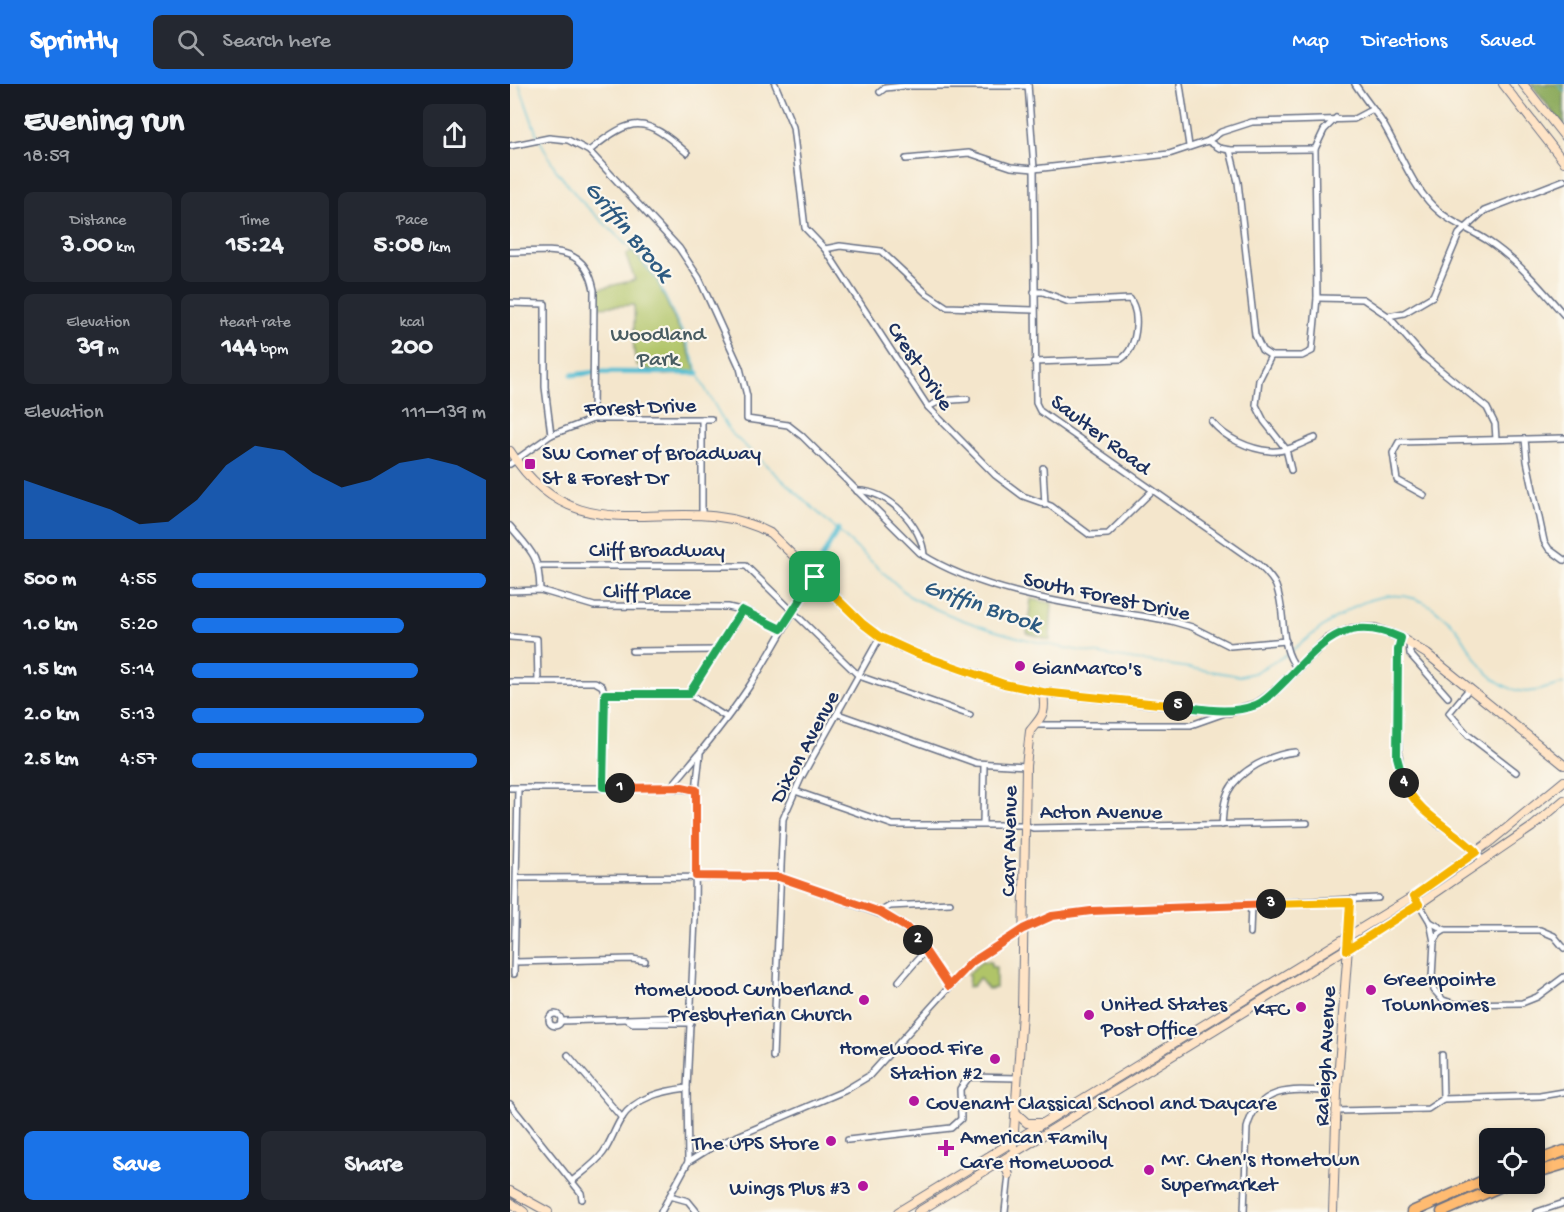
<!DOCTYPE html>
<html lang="en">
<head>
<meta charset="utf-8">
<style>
	:root { --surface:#171b24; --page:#242831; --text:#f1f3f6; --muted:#9ea1a6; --accent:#1a73e8 }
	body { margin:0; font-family:"Gochi Hand",sans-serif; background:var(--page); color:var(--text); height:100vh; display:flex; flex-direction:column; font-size:22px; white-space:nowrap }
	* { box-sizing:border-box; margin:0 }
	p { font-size:20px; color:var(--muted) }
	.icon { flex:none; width:33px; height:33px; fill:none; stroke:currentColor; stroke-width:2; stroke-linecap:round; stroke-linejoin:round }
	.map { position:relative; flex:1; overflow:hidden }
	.panel { display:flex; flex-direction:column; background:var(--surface); width:510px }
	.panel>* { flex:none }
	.tools { position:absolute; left:969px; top:1044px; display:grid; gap:12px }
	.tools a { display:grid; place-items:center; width:66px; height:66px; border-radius:9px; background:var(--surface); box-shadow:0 3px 9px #0003; font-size:30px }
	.pin { position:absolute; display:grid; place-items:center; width:51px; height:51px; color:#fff; margin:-26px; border-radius:12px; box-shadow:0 3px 9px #0006 }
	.km { position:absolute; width:30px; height:30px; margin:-15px; border-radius:50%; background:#222; color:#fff; font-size:16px; line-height:30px; text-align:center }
	.round { display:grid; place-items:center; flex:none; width:63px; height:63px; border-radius:9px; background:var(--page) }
	.overview { display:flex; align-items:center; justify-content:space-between; height:102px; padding:0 24px }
	h1 { font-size:33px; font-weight:700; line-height:45px }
	.stats { display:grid; grid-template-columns:repeat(3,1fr); gap:9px; height:102px; padding:6px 24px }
	.stats div { display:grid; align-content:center; border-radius:9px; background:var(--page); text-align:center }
	.stats b { font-size:26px; font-weight:700 }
	.stats small { font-size:16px; font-weight:400 }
	.stats p { font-size:16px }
	.chart { height:168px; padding:12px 24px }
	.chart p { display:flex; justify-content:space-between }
	.chart svg { width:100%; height:108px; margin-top:6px; fill:var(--accent); opacity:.7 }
	.button { display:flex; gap:12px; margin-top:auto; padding:12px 24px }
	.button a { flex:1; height:69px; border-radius:9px; background:var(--accent); color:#fff; font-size:24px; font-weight:700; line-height:69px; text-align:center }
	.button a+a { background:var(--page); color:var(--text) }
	ul { padding:0 24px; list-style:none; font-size:20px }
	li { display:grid; grid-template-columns:96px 72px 1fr; align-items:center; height:45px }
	li i { height:15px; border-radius:8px; background:var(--accent) }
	header { display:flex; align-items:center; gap:36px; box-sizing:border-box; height:84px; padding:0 30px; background:var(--accent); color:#fff }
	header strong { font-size:28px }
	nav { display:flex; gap:33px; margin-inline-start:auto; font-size:21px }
	.search { width:420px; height:54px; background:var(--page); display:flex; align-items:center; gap:15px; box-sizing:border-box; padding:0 21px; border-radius:9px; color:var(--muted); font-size:22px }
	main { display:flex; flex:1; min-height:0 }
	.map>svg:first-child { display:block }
</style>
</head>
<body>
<header>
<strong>Sprintly</strong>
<div class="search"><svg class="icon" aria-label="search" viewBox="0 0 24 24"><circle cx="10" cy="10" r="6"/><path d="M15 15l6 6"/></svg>Search here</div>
<nav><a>Map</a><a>Directions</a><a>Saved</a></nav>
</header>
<main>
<section class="panel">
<div class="overview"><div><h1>Evening run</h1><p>18:59</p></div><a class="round"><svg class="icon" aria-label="share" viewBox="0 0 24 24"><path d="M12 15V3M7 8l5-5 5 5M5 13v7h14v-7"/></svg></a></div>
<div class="stats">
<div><p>Distance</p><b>3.00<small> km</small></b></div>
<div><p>Time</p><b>15:24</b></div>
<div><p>Pace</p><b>5:08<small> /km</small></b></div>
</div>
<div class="stats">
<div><p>Elevation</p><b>39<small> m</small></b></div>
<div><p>Heart rate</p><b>144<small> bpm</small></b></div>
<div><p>kcal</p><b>200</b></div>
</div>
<div class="chart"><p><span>Elevation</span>111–139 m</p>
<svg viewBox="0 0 160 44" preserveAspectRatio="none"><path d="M0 44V20L10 24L20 28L30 32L40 38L50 37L60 28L70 14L80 6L90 8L100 17L110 23L120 20L130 13L140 11L150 14L160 20V44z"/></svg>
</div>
<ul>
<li><b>500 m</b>4:55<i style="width:100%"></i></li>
<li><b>1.0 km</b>5:20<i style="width:72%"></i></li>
<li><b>1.5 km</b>5:14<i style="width:77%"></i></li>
<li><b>2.0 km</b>5:13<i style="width:79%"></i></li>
<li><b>2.5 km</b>4:57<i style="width:97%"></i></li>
</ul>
<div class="button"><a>Save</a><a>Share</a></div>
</section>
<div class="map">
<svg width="1054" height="1128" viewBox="0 0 1054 1128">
	<rect width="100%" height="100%" fill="#fbf7ec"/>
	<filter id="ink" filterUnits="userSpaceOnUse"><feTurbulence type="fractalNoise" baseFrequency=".0167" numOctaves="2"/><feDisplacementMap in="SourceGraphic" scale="12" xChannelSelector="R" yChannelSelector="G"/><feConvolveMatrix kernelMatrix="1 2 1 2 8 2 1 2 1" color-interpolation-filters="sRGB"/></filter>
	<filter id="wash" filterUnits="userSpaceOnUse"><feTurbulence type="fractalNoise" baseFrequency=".008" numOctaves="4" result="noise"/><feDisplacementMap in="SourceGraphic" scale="24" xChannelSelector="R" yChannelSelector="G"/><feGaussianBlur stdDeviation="1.35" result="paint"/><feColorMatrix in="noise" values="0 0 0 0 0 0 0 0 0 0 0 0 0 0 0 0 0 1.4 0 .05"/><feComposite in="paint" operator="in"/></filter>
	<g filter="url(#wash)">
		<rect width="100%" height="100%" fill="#f4e6cc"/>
		<g fill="#b0c468" stroke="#667a63" stroke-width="1.5">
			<path d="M 122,166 L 147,196 L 188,289 L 154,291 L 127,281 C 120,259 126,243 124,221 L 86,223 L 87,205 L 125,196 L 116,172 Z"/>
			<path d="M 521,515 L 542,519 L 540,556 L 517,549 Z"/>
			<path d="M 472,877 L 481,878 L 481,883 L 486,883 L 486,904 L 478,905 L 469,894 L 463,902 L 458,903 L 459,892 L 457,891 Z"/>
		</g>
		<path fill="#8caa5c" stroke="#546c5d" stroke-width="1.5" d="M 1021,0 L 1054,0 L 1054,43 Z"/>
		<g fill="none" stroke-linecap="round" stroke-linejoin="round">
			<g stroke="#56bed3" stroke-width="1.5">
				<path d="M 9,0 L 27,51 L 46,86 L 70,116 L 127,171 L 147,196 L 176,256 L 192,299 L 220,348 L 399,512 C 500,566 619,573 730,592 L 744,589 L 776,571"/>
				<path d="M 1048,0 L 1054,7"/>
				<path d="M 780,568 C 819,538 871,489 922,523 C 931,530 942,538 949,548 C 966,573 976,599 1009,607 C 1023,610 1040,602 1054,600"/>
			</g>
			<g stroke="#56bed3" stroke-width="5">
				<path d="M 62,291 L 87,288 L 188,289"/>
				<path d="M 306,485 L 328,445"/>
			</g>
		</g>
	</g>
	<g filter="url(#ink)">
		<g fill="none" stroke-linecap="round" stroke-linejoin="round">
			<defs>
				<g id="street">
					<path d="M 265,0 L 283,43 L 295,144 L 315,165 L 418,323 L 485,391 L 513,412 L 541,422 L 580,451 L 598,450 L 642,407"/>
					<path d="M 518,0 L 524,85 L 526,319 L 530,327 L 748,480 C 755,487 762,493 766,502 C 777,528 768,563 787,584"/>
					<path d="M 670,0 L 679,62"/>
					<path d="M 845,0 C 854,14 865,27 874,41 C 891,70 900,99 924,123 C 940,139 960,145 978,157 C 1008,177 1031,204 1054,231"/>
					<path d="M 370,8 L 375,4 L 394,2 L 518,2"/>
					<path d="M 698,57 L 711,48 L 742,38 L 844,35 L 863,25"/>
					<path d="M 0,62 L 39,54 L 58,56 L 79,67 L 169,164 L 189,194 L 230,284 L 237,312 L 237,335 L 278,341 L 292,352 L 410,469 C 477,513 584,523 661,537 L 682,543 L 720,562 L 776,557"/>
					<path d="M 720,66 L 728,98 L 745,251 L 752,266 L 761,272"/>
					<path d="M 79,67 C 123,31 135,32 177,69"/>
					<path d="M 396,75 L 459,69 L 501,83 L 524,85 L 659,70 L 698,57 L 709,64 L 720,66 L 805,65"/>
					<path d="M 315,165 L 330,162 L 371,167 L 417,210 L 437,223 L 524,226"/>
					<path d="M 0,168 C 38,168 75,158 84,206 L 83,335"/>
					<path d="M 807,214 L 853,215 L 878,232 L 894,229 L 923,212 L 949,150 L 974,127 L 1054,96"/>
					<path d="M 0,219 L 35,220 L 35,303 L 41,351"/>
					<path d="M 878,232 L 913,272 L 977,324 L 985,340 L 986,355"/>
					<path d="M 761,272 L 792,272 L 802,267 L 807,214 L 805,65 L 814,46 L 826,34"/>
					<path d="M 761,272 L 749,296 L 746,321 L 754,337 L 776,365 L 781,386"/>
					<path d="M 524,278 L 611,275 C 627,265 631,231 620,215 L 559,218 L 533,208 L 524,208"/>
					<path d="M 418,323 L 430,317 L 457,315"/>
					<path d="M 702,338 C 715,354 739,365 760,367 C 775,369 792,359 805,354"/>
					<path d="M 1015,355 L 1017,377 L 1034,457 L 1039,465 L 1054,476"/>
					<path d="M 0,380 L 41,351 L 83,335 L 201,335"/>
					<path d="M 533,384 L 535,421"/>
					<path d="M 347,407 C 377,405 413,442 414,472"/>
					<path d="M 914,411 L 887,396 L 883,369 L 889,358 L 1054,354"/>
					<path d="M 192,432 L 192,335"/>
					<path d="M 0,442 C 22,468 29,471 30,506"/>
					<path d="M 29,482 L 236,482 L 349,592 L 460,631"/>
					<path d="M 0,507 L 30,506 L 84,522 L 218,523 L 239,528 L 271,545"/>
					<path d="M 0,553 L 27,555 L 28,598"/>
					<path d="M 891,554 L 888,566 L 887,633 L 890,688 L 907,720 L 928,740 L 952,754 L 974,777"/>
					<path d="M 899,559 L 900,570 L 938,613"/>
					<path d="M 122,567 L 208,566"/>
					<path d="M 0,598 L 85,598 L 92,602 L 95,610"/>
					<path d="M 959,605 L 939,629 L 958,651 L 1006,688"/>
					<path d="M 95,610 L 179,610 L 216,633"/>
					<path d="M 179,610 L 233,526"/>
					<path d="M 328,630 L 466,679 L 516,682"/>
					<path d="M 525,641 L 681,641 L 715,629"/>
					<path d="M 93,703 L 95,610"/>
					<path d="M 0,704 L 160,704 C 190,669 220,633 244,595 C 266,561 283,526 305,493"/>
					<path d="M 160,704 L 186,706"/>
					<path d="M 285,707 L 383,741 L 515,741 L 523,744 L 797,739"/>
					<path d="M 473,740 L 474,681"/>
					<path d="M 712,741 C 713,730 713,718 718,708 C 729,686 762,670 785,668"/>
					<path d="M 7,794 L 269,793 L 386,836 L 407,856 L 439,902"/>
					<path d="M 908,818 L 920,838 L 935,846"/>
					<path d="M 370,828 L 380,822 L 440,819"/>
					<path d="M 920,838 L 924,858"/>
					<path d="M 740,849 L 741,821"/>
					<path d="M 839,850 L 840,818"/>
					<path d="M 1054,864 L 1044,852 L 1030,846 L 935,846 L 929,850 L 924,858 L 922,893 L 924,906 L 933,916 L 945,920 L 1012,919 L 1027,913 L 1054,893"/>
					<path d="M 5,878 L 122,875 L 135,877"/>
					<path d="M 4,890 L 8,705"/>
					<path d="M 389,897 L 415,867"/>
					<circle cx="45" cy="936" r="6"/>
					<path d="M 118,936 L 123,939 L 181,939"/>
					<path d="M 51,937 L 181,933"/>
					<path d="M 58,971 L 112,1034"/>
					<path d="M 263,973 L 273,735 L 291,694 L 370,553"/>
					<path d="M 933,1015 L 1030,1012 L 1054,1008"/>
					<path d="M 0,1020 L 71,1109 L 72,1115"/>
					<path d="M 826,1027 L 918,1025 L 933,1015 L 932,971"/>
					<path d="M 338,1056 L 441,1044 L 451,1035 L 450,1005 L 459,993 L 508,994"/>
					<path d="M 178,1078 L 177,1004 L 185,835 L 186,706 L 190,670"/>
					<path d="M 62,1097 C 73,1088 85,1080 93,1069 C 101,1058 104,1046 111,1035 C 125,1013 153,1007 177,1004"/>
					<path d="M 160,1112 L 178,1117 L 187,1128"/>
					<path d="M 151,1128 L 178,1078 L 202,1063 L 334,1007 L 359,992 L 462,878 L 513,845 L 541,832 L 581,827 L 868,814"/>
					<path d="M 495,1128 L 501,1071"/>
					<path d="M 734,1128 L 737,1044 C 749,998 789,1006 827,1008"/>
					<path d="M 1027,1128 L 1054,1119"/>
				</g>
				<g id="secondary">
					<path d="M 993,0 L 1054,78"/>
					<path d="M 1013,0 L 1054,52"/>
					<path d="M 0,367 C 72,481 168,399 260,449 L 353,540 L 370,553 L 405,569 L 494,600 L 533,608 L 719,628 L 747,620 L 764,608 L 817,555 L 841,545 L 865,544 L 891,554 L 917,570 L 1054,681"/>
					<path d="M 506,1029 L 517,1039 L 532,1039"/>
					<path d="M 503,1062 L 512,928 L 516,682 L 520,647 C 533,631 536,630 533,608"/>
					<path d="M 485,1082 L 495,1082 L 499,1091"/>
					<path d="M 0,1107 L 38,1128"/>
					<path d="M 0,1118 L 14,1128"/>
					<path d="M 388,1128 L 904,812 L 981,757 L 1054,697"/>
					<path d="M 408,1128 L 909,820 L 1022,743 L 1054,716"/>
					<path d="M 823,1128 L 827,1008 L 839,850"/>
				</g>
				<g id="highway">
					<path d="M 1024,1078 L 1054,1067"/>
					<path d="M 1024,1089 L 1054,1080"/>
					<path d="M 902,1128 L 980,1094"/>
					<path d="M 932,1128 L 996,1100"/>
				</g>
			</defs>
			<use href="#street" stroke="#676f84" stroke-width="8"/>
			<use href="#secondary" stroke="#676f84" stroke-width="10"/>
			<use href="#highway" stroke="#676f84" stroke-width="13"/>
			<use href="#street" stroke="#fff" stroke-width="5"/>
			<use href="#secondary" stroke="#ffe4c6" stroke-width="8"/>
			<use href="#highway" stroke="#ffbb71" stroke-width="10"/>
		</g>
	</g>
	<g fill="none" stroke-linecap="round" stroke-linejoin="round" filter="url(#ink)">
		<defs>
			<path id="split-1" d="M 110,704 L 93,703 L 95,610 L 179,610 L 232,526 L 271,545 L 305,493"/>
			<path id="split-2" d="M 110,704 L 172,703 L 186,706 L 186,792 L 269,793 L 370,828 L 397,844 L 408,856"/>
			<path id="split-3" d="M 408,856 L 439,902 L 462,878 L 513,845 L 542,832 L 581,827 L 761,820"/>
			<path id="split-4" d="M 761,820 L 840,818 L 837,866 L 909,820 L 904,812 L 966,768 C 941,743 910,732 894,699"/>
			<path id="split-5" d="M 668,622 C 694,625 720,631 746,621 C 756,617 766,606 774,598 C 811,560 835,528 891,554 L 888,566 L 887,673 L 894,699"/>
			<path id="split-6" d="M 305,493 L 353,540 L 370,553 L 405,569 L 494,600 L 533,608 L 668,622"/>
		</defs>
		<use href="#split-1" stroke="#fff" stroke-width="12"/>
		<use href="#split-2" stroke="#fff" stroke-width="12"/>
		<use href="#split-3" stroke="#fff" stroke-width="12"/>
		<use href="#split-4" stroke="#fff" stroke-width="12"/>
		<use href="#split-5" stroke="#fff" stroke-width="12"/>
		<use href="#split-6" stroke="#fff" stroke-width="12"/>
		<use href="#split-1" stroke="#22a559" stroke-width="8"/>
		<use href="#split-2" stroke="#f0652b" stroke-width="8"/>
		<use href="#split-3" stroke="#f0652b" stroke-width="8"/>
		<use href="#split-4" stroke="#f5b400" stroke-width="8"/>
		<use href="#split-5" stroke="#22a559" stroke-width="8"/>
		<use href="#split-6" stroke="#f5b400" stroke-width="8"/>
	</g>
	<g fill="#b5179e" stroke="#fbf7ec" stroke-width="2">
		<rect x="14" y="374" width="12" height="12" rx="3"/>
		<circle cx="510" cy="582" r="6"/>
		<circle cx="861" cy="906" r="6"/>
		<circle cx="354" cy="916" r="6"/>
		<circle cx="791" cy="923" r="6"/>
		<circle cx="579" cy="931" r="6"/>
		<circle cx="485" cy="975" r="6"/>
		<circle cx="404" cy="1017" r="6"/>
		<circle cx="321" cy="1057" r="6"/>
		<path d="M433 1055h6v6h6v6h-6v6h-6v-6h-6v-6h6z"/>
		<circle cx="639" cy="1086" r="6"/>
		<circle cx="353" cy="1102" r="6"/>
	</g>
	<g text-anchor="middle" stroke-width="4.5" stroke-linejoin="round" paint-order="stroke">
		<g font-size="22" fill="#485c61" stroke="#fbf7ec">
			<text x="148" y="256">Woodland<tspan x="148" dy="25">Park</tspan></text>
		</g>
		<g font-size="22" fill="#1b2f5e" stroke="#fbf7ec">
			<text transform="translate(412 281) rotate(56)" y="8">Crest Drive</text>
			<text transform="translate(130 321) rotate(-2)" y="8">Forest Drive</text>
			<text transform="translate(592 349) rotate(37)" y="8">Saulter Road</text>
			<text x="147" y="472">Cliff Broadway</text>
			<text transform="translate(137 506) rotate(1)" y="8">Cliff Place</text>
			<text transform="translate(597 510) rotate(12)" y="8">South Forest Drive</text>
			<text transform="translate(293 662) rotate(-62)" y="8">Dixon Avenue</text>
			<text x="591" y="734">Acton Avenue</text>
			<text transform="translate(497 757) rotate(-89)" y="8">Carr Avenue</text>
			<text transform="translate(813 972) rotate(-87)" y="8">Raleigh Avenue</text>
		</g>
		<g font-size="22" fill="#1b2f5e" stroke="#fbf7ec" text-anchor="start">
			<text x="32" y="375">SW Corner of Broadway<tspan x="32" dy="25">St &amp; Forest Dr</tspan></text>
			<text x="522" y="590">GianMarco's</text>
			<text x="873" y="901">Greenpointe<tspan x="873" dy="25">Townhomes</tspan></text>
			<text x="342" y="911" text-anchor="end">Homewood Cumberland<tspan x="342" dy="25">Presbyterian Church</tspan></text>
			<text x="591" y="926">United States<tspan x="591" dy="25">Post Office</tspan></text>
			<text x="779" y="931" text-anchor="end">KFC</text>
			<text x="473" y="970" text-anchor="end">Homewood Fire<tspan x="473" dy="25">Station #2</tspan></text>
			<text x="416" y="1025">Covenant Classical School and Daycare</text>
			<text x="450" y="1059">American Family<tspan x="450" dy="25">Care Homewood</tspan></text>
			<text x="309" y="1065" text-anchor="end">The UPS Store</text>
			<text x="651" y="1081">Mr. Chen's Hometown<tspan x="651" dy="25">Supermarket</tspan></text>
			<text x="341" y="1110" text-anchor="end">Wings Plus #3</text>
		</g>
		<g font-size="24" font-style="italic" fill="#2d5a81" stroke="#fbf7ec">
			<text transform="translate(120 146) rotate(50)" y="8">Griffin Brook</text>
			<text transform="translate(473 520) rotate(19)" y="8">Griffin Brook</text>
		</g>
	</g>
</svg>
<div class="tools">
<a><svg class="icon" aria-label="locate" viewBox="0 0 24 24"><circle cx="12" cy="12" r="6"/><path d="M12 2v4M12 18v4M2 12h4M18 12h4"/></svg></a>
</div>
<div class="pin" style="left:305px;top:493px;background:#1e9e55"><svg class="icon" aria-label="arrive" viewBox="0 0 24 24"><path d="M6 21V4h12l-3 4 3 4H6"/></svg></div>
<b class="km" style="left:110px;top:704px">1</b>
<b class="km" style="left:408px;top:856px">2</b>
<b class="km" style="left:761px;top:820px">3</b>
<b class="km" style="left:894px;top:699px">4</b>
<b class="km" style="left:668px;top:622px">5</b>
</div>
</main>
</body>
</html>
